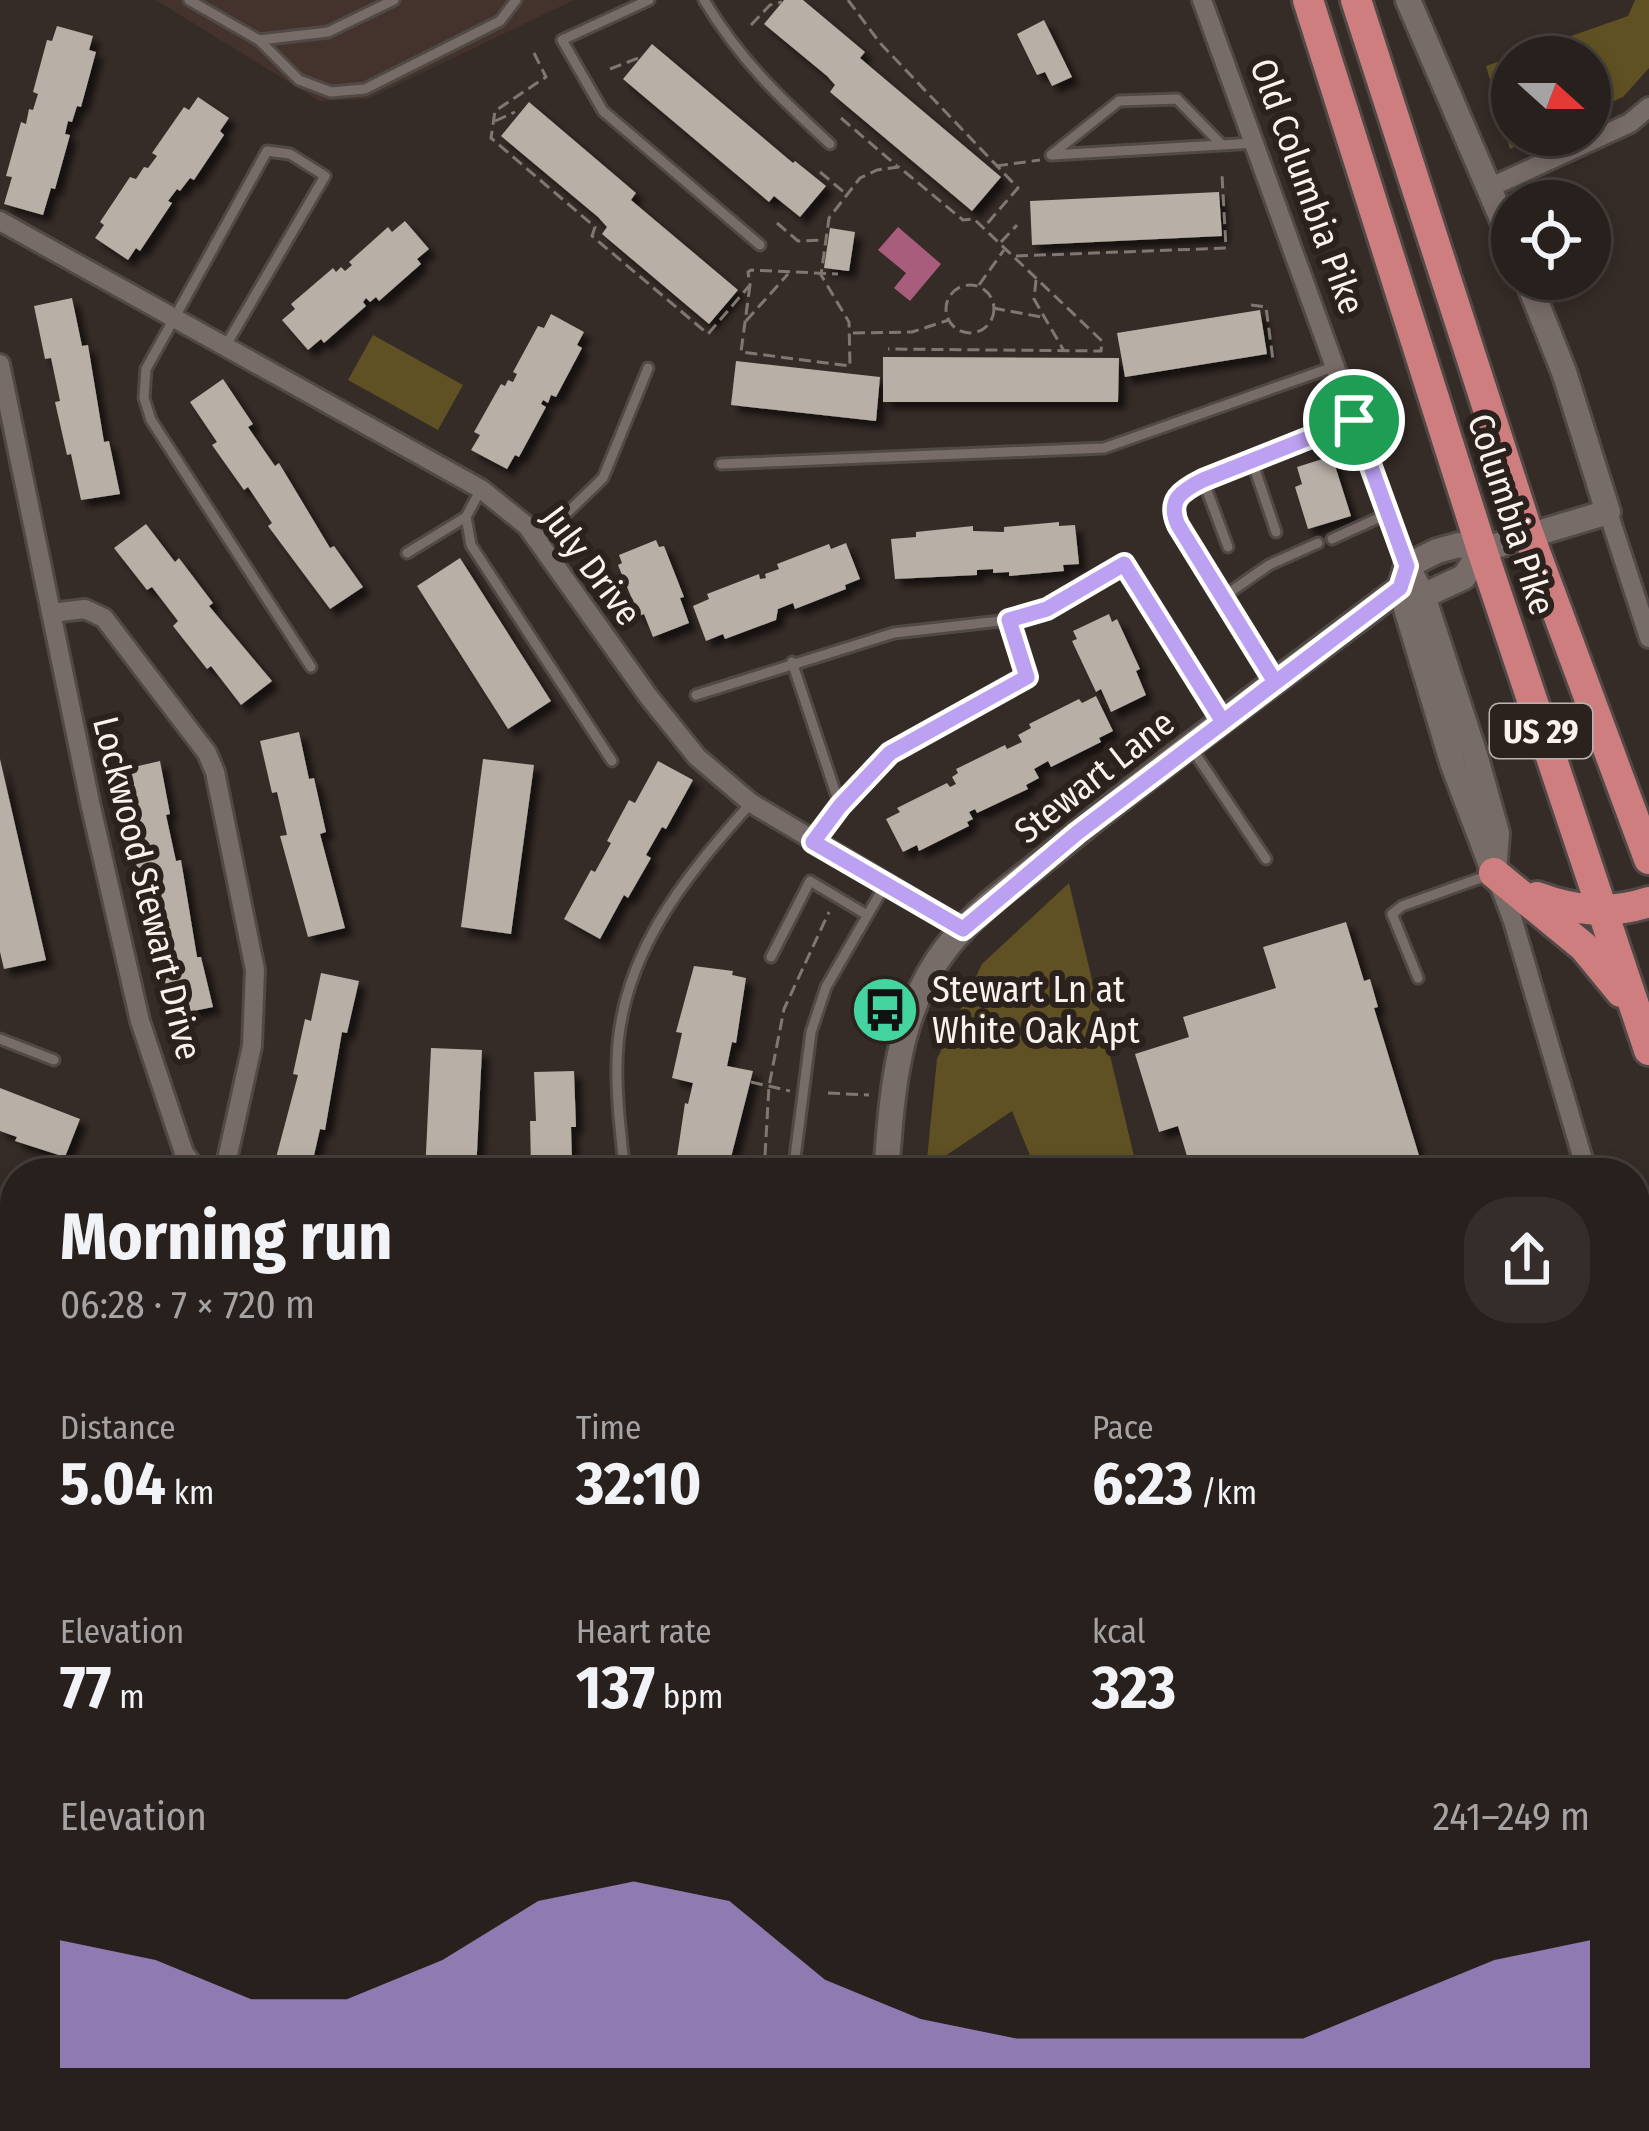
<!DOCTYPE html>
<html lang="en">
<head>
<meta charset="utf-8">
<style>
	:root { --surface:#28201d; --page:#342d2a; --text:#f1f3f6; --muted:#a5a3a4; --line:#443e3b; --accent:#bca0f2 }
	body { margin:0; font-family:"Fira Sans Condensed",sans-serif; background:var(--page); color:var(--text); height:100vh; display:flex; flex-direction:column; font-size:45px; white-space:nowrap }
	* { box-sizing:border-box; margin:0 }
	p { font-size:39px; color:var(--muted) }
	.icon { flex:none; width:66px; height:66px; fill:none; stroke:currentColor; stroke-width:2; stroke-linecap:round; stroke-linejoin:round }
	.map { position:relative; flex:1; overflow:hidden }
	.side { position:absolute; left:0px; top:1158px; width:1650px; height:975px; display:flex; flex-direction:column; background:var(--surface); border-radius:48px 48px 0 0; box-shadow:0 6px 18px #0003,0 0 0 3px var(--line) }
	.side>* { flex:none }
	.needle { width:78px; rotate:111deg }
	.fabs { position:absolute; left:1491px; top:36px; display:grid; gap:24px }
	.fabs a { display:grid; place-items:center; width:120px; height:120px; border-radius:50%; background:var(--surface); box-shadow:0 6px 18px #0003,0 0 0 3px var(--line); font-size:60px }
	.pin { position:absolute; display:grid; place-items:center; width:102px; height:102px; color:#fff; margin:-51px; border:6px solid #fff; border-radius:50%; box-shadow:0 3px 12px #0007 }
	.round { display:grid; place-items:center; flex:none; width:126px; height:126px; border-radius:48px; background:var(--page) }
	.headline { display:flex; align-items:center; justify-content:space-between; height:204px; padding:0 60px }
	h1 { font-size:66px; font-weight:700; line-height:90px }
	.stats { display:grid; grid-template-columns:repeat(3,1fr); gap:18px; height:204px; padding:12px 60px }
	.stats div { display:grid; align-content:center }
	.stats b { font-size:60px; font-weight:700 }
	.stats small { font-size:33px; font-weight:400 }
	.stats p { font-size:33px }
	.chart { height:336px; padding:24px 60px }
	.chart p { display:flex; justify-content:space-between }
	.chart svg { width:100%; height:216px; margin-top:12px; fill:var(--accent); opacity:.7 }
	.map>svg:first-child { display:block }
</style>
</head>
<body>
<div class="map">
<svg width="1649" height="2131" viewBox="0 0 1649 2131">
	<defs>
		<filter id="shadow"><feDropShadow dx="7" dy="7" stdDeviation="3" flood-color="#0009"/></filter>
	</defs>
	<rect width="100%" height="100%" fill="#352b27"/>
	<path fill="#43332c" d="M 156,0 L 574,0 L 368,99 L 319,101 Z"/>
	<g fill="#5f5123">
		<path d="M 1635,0 L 1649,0 L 1649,68 L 1623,97 L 1590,112 L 1590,57 L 1512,57 L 1512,135 L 1541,135 L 1510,149 L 1486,66 L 1628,16 Z"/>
		<path d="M 373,335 L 463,385 L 438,430 L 348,380 Z"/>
		<path d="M 1069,883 L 1138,1173 L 1037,1173 L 1012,1111 L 926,1169 L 937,1059 L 982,964 Z"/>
		<path d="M 15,2101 L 15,2118 L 215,2118 L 234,2124 L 241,2131 L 0,2131 L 0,2115 Z"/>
		<path d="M 1029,2118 L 1347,2118 L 1346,2131 L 1036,2131 Z"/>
	</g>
	<path fill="#a95d7c" d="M 898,227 L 941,264 L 910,301 L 894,288 L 906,273 L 878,250 Z"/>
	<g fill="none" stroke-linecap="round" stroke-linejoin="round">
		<g stroke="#a95d7c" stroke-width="6">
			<path d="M 1202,2118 L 1212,2129 L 1209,2131"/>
			<path d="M 80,2131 L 88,2118"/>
		</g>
	</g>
	<g fill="#b8afa6" filter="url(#shadow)">
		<path d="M 784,0 L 803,0 L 865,52 L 860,58 L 1001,177 L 972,211 L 830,92 L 835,85 L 827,76 L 764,24 Z"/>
		<path d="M 1044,20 L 1072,77 L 1052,86 L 1045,72 L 1037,75 L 1017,34 Z"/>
		<path d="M 57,26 L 93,36 L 89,50 L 96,52 L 81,107 L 77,106 L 72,122 L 68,121 L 65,134 L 70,135 L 55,189 L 51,188 L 43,215 L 4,204 L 12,177 L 6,176 L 21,122 L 26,124 L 29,109 L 33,110 L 38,94 L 33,92 L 47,40 L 52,41 Z"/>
		<path d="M 652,44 L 793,163 L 795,161 L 826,186 L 800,217 L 774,196 L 769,202 L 623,79 Z"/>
		<path d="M 198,97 L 229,118 L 220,131 L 224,135 L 194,180 L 190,178 L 180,191 L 177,189 L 168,201 L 172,203 L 140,251 L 136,248 L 128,260 L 95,238 L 104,225 L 100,222 L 130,177 L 136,179 L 144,167 L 148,168 L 157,156 L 152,153 L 184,107 L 189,110 Z"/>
		<path d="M 529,102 L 636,193 L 631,200 L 738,290 L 709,324 L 602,234 L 607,227 L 598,217 L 501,136 Z"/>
		<path d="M 1219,192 L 1222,236 L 1032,245 L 1030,201 Z"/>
		<path d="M 405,221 L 429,249 L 417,259 L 421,264 L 379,301 L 376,297 L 370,302 L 366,298 L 363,302 L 366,306 L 324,343 L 321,339 L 308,350 L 282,320 L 295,309 L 291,304 L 333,268 L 336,272 L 341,267 L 345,271 L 352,265 L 349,262 L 388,227 L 392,232 Z"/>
		<path d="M 830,228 L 855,232 L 849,271 L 824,268 Z"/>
		<path d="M 72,298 L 82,346 L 88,345 L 104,442 L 109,441 L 120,494 L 81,500 L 71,454 L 67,455 L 55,402 L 60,401 L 51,358 L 45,359 L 34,306 Z"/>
		<path d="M 1260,310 L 1267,354 L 1125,377 L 1117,333 Z"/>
		<path d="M 551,314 L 584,332 L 577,345 L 582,348 L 556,397 L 551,395 L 548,403 L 543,400 L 541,404 L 546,407 L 519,457 L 515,455 L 507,469 L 471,450 L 480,435 L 474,432 L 501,384 L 505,386 L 508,380 L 513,382 L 517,374 L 513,372 L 538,326 L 544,328 Z"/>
		<path d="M 883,357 L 1119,358 L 1118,402 L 883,402 Z"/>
		<path d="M 736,361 L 880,377 L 876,421 L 731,405 Z"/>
		<path d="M 223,379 L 253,424 L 248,427 L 275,466 L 279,463 L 330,548 L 334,546 L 363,587 L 330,609 L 268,526 L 272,523 L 248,487 L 244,490 L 212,445 L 217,442 L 190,402 Z"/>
		<path d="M 1332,456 L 1351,516 L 1308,529 L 1295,487 L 1302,484 L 1297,467 Z"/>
		<path d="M 1059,522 L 1059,526 L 1075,525 L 1079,564 L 1063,565 L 1064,571 L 1009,576 L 1009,572 L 993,573 L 993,569 L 977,570 L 977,575 L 895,579 L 891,539 L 916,537 L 916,532 L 973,526 L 973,531 L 1004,532 L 1004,527 Z"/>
		<path d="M 146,524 L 175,562 L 179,558 L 213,603 L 209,606 L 272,681 L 241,705 L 211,666 L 207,669 L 173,626 L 178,621 L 152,587 L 147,590 L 114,548 Z"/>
		<path d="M 656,540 L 659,547 L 664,546 L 684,597 L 680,598 L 689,623 L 653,637 L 644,614 L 639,616 L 618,565 L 622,563 L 619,555 Z"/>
		<path d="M 846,543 L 860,579 L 845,585 L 846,589 L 795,609 L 793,603 L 778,609 L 776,620 L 725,639 L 723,634 L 706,641 L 693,606 L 709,599 L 707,594 L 759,574 L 760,579 L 766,578 L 765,574 L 779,569 L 777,564 L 829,544 L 831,549 Z"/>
		<path d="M 460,558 L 551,701 L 508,729 L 417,586 Z"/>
		<path d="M 1109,614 L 1112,622 L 1117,619 L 1140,669 L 1136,671 L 1146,695 L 1111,712 L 1101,689 L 1096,692 L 1072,641 L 1077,639 L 1073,631 Z"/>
		<path d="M 1096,696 L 1113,731 L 1099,738 L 1101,742 L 1051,767 L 1048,761 L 1034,769 L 1039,778 L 1026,785 L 1028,789 L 977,813 L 975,809 L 969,812 L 973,819 L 967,822 L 969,826 L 919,851 L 917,845 L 903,852 L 886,819 L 900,812 L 897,808 L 947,783 L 950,787 L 956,784 L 952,777 L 958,773 L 956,769 L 1005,745 L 1007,749 L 1022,742 L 1018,735 L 1031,728 L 1029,724 L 1079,699 L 1082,703 Z"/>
		<path d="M 299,732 L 309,779 L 314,778 L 326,832 L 320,834 L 345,928 L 308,937 L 280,836 L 287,835 L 277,792 L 272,793 L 260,741 Z"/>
		<path d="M 0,759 L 46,960 L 4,969 L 0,952 Z"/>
		<path d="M 483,759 L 534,765 L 511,934 L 461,927 Z"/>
		<path d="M 160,761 L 170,814 L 166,815 L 176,861 L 181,860 L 197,957 L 201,957 L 213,1007 L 174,1015 L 147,914 L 152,913 L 143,871 L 138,872 L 126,818 L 132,817 L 121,770 Z"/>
		<path d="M 658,761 L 693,780 L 666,829 L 662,827 L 646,855 L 651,858 L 628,898 L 624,895 L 600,939 L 564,919 L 591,870 L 595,872 L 611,843 L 607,841 L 629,800 L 635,803 Z"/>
		<path d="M 1346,922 L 1364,981 L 1370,979 L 1378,1007 L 1374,1008 L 1421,1162 L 1384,1173 L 1192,1173 L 1178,1126 L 1159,1132 L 1135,1054 L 1189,1037 L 1183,1017 L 1276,988 L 1263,947 Z"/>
		<path d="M 694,966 L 733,971 L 732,975 L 746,978 L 736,1043 L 732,1042 L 727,1066 L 753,1071 L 727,1173 L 675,1170 L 685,1103 L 688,1104 L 693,1083 L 672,1078 L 682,1033 L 676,1032 Z"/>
		<path d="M 321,973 L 359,981 L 347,1033 L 342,1032 L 325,1130 L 320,1129 L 310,1173 L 279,1173 L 273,1169 L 298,1075 L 293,1074 L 305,1019 L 311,1021 Z"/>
		<path d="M 431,1048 L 482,1050 L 476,1173 L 425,1173 Z"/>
		<path d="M 574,1071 L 576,1127 L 571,1127 L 572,1159 L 577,1159 L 578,1173 L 536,1173 L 536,1167 L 531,1167 L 530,1121 L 536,1121 L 534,1072 Z"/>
		<path d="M 0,1088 L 80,1119 L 65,1157 L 15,1141 L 17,1137 L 0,1131 Z"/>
		<path d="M 15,1415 L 15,1474 L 0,1478 L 0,1419 Z"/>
		<path d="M 340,2118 L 391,2118 L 395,2131 L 343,2131 Z"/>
		<path d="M 887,2118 L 921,2118 L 917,2131 L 882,2131 Z"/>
		<rect x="1394" y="2118" width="41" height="13"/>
	</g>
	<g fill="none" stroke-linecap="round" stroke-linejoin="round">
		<defs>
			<g id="service">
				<path d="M 189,0 L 259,40 L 328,32 L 394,0"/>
				<path d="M 649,0 L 562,40 L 603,111 L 760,245"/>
				<path d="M 704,0 C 740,60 779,97 830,144"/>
				<path d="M 259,40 L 299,80 L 331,92 L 365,89 L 500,21 L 516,0"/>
				<path d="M 1222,145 L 1177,99 L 1119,101 L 1051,155 L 1255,143"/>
				<path d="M 225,347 L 325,176 L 290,154 L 267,151 L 146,369 L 144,398 L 151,420 L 311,667"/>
				<path d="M 1252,461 L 1276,532"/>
				<path d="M 721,464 L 1104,448 L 1336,366"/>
				<path d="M 1203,480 C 1186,489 1175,493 1173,513 L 1275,682"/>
				<path d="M 481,489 L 466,517 L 471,545 L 612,761"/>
				<path d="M 1332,539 L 1385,515"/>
				<path d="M 538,541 L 603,478 L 648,368"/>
				<path d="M 1228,547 L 1203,480 L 1354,420"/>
				<path d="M 407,553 L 466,517"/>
				<path d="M 1223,597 L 1269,565 L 1318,543"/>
				<path d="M 792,662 L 840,806"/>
				<path d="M 696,695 L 894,633 L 1009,620 L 1047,609 L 1124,564 L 1222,720"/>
				<path d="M 1190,746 L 1266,859"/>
				<path d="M 813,841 L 832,815 L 891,753 L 1027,677 L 1028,669 L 1009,620"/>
				<path d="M 771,957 L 810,881 L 867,915"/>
				<path d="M 1418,978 L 1392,914 L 1402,906 L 1489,875"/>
				<path d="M 0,1039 L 54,1060"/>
				<path d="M 625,1173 C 621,1137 616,1098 617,1062 C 619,956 684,878 751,803"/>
				<path d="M 793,1173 L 811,1032 L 826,987 L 885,885"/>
				<path d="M 0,1270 L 15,1320"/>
				<path d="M 0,1379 L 15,1374"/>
			</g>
			<g id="minor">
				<path d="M 1202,0 L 1407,566"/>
				<path d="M 1489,188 L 1630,123 L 1649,107"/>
				<path d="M 0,221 L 481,489 L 527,526 L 648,696 L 697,757 L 751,803 L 963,929"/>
				<path d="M 0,364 L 91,807 L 140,1021 L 184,1153 L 199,1173"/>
				<path d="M 1608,512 L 1649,638"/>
				<path d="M 51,613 L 85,609 L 104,618 L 207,753 L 215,772 L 255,970 L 252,1046 L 224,1173"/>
				<path d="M 1497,879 L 1513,921 L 1587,1173"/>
				<path d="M 1635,1343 L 1649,1416"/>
				<path d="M 1635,1801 L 1649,1799"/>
				<path d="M 1635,1985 L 1649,1958"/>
				<path d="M 0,2091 L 15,2070"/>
				<path d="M 438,2118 L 442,2131"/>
				<path d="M 677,2131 L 680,2118"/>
				<path d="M 847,2131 L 852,2118"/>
				<path d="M 1546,2131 L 1554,2118"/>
			</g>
			<g id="tertiary">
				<path d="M 1408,0 L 1512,242"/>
				<path d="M 1407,566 L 1423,596 L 1476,758 L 1497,833 L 1494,873"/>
				<path d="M 1400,588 L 1453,765 L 1491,865"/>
				<path d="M 1423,596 L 1464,577 L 1482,550"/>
				<path d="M 886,1173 C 892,1100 895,1025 937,961 C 967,915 1016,883 1058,849 C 1164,762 1277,681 1387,598 L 1400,588 L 1407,566 L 1437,551 L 1459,545 L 1482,550 L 1608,512 L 1564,372 L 1527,279"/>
				<path d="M 0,1645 L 15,1657"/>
			</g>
			<g id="trunk">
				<path d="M 1308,0 L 1482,550 L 1649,1050"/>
				<path d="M 1356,0 L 1528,533 L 1649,859"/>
				<path d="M 1494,873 L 1584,947 L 1621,992"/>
				<path d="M 1537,897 C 1575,911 1609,915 1649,902"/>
			</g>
		</defs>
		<use href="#service" stroke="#514946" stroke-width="15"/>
		<use href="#minor" stroke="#514946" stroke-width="24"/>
		<use href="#tertiary" stroke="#514946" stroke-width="30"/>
		<use href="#trunk" stroke="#514946" stroke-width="36"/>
		<g stroke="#807773" stroke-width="3" stroke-dasharray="12 6" stroke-linecap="butt">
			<path d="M 848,0 L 880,43 L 1018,188 L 985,226"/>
			<path d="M 751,25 L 770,5 L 782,2"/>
			<path d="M 534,53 L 546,77 L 495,111 L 491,138 L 595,227 L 592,236 L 708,334 L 750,285 L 748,272 L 751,270 L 838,274"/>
			<path d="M 610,69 L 641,57"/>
			<path d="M 841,118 L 897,166"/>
			<path d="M 495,121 L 515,112"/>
			<path d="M 996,166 L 1040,160"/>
			<path d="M 820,172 L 845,193"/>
			<path d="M 777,223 L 798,241 L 823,240"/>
			<path d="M 1001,242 L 1017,225"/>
			<path d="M 1016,256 L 1226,248 L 1222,175"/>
			<path d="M 1036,280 L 1034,299 L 1064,351"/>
			<path d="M 750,285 L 741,352 L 850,366 L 849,322 L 821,275 L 829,218 L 860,178 L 877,170 L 899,167 L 963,220 L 974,219 L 1102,341 L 1101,351 L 888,349"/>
			<path d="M 979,285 L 1004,250"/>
			<circle cx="970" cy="309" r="24"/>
			<path d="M 1251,305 L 1266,307 L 1273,360"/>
			<path d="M 993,308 L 1041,317"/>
			<path d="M 746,321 L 788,274"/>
			<path d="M 853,333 L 912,332 L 949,320"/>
			<path d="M 751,1082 L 790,1091"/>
			<path d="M 828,1093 L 869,1095"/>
			<path d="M 764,1173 L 769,1086 L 784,1009 L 829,912"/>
		</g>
		<use href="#service" stroke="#786c68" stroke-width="9"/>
		<use href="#minor" stroke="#786c68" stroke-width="18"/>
		<use href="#tertiary" stroke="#786c68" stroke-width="24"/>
		<use href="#trunk" stroke="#cf7e7f" stroke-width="30"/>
	</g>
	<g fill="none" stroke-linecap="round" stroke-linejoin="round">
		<defs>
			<path id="route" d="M 1354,420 L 1407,566 L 1400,588 L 1077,833 L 963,929 L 813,842 L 840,806 L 890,753 L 1027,677 L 1009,620 L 1047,609 L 1124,564 L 1223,722 L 1275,682 L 1178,525 C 1167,500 1181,491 1203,480 L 1354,420"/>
		</defs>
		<use href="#route" stroke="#fff" stroke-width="24"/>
		<use href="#route" stroke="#bca0f2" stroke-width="15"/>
	</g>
	<defs>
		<symbol id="bus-disc" viewBox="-11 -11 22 22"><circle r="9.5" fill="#43d4a0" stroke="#2b211d"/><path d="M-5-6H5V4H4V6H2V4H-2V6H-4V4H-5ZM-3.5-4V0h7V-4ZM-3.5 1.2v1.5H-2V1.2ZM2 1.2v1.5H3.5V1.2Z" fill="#111"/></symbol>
	</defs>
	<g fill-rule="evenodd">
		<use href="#bus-disc" x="847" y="972" width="76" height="76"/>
	</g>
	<g text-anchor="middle" stroke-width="12" stroke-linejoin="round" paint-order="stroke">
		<rect fill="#2b211d" stroke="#bbb3b0" stroke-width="3" x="1490" y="704" width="102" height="54" rx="9"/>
		<g font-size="33" font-weight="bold" fill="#f9f2ef">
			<text x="1541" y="743">US 29</text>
		</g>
		<g font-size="36" fill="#f9f2ef" stroke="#2b211d">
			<text transform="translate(1308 186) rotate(70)" y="13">Old Columbia Pike</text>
			<text transform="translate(1512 514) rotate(72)" y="13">Columbia Pike</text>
			<text transform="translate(592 565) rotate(53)" y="13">July Drive</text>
			<text transform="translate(1094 776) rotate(-38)" y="13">Stewart Lane</text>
			<text transform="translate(148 888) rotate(76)" y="13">Lockwood Stewart Drive</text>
		</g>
		<g font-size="36" fill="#f9f2ef" stroke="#2b211d" text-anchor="start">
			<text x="932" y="1002">Stewart Ln at<tspan x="932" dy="41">White Oak Apt</tspan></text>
		</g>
	</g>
</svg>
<div class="fabs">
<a><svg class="needle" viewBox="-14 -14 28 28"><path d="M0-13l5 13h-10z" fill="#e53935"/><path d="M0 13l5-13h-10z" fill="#a5a3a4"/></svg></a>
<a><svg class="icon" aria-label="locate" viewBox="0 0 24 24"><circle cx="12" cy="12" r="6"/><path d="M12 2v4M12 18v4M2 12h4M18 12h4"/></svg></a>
</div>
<div class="pin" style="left:1354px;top:420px;background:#1e9e55"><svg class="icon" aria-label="arrive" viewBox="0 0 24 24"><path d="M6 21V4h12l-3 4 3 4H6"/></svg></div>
<section class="side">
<div class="headline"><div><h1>Morning run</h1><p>06:28 · 7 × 720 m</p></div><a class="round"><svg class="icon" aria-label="share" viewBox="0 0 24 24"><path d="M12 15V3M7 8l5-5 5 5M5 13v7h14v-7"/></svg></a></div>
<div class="stats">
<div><p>Distance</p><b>5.04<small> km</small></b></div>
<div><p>Time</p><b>32:10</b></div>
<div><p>Pace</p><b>6:23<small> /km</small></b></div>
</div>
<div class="stats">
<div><p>Elevation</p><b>77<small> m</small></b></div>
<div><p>Heart rate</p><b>137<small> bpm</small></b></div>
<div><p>kcal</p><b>323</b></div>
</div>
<div class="chart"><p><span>Elevation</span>241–249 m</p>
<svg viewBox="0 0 160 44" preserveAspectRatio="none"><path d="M0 44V18L10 22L20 30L30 30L40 22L50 10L60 6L70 10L80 26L90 34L100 38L110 38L120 38L130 38L140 30L150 22L160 18V44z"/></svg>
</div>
</section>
</div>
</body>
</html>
